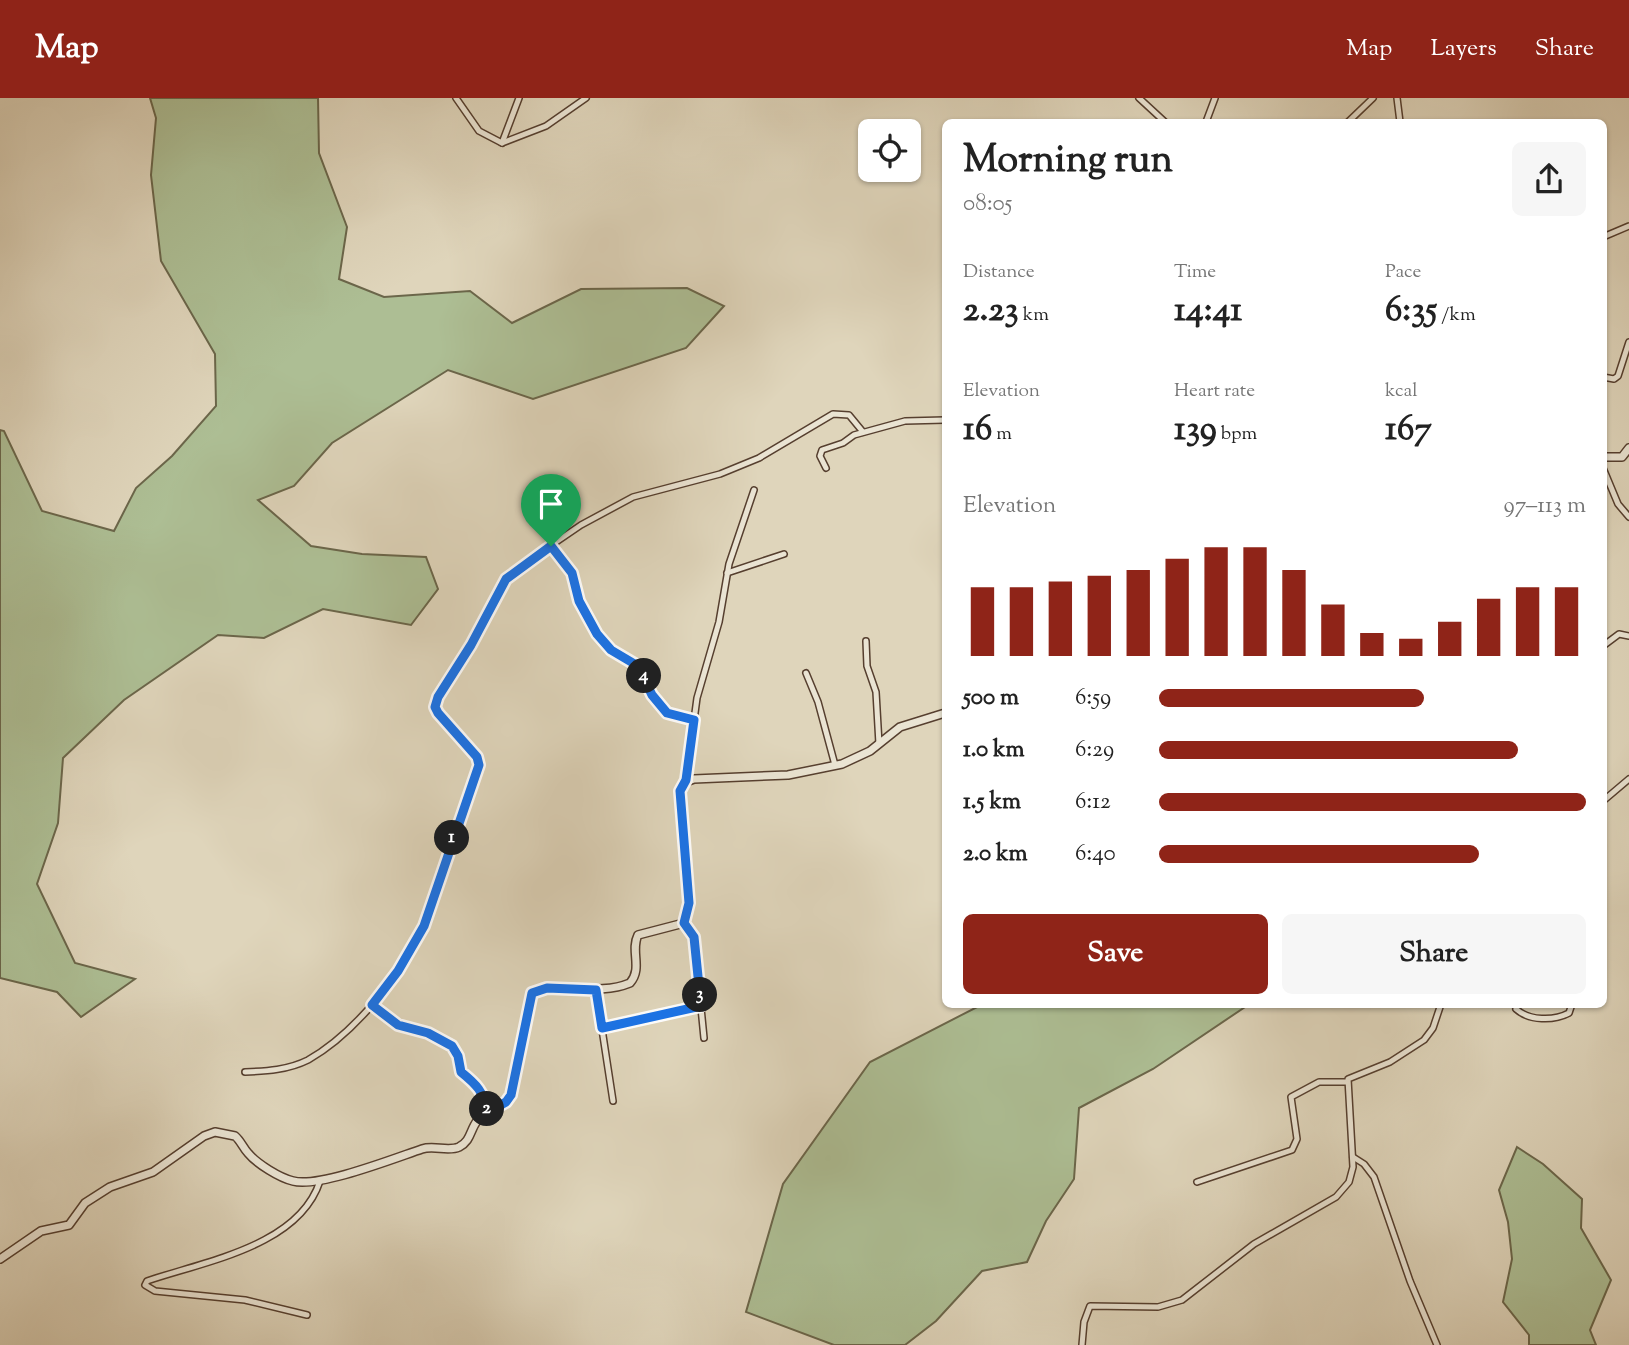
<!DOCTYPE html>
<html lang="en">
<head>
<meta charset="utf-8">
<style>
	:root { --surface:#fff; --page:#f6f6f6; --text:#222; --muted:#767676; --accent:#8f2418 }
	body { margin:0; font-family:"Sorts Mill Goudy",serif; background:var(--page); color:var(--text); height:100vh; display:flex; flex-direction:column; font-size:26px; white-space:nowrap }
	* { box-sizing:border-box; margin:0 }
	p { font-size:23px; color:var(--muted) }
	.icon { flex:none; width:38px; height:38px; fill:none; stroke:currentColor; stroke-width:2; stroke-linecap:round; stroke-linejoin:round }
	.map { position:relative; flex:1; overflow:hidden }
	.side { position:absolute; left:942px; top:21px; width:665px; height:889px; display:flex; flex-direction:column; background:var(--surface); border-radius:10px; box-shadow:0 2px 5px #0004 }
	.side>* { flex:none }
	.fabs { position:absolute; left:858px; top:21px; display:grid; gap:14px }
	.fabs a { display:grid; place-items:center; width:63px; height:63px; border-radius:10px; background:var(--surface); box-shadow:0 2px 5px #0004; font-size:35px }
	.pin { position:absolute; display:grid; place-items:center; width:60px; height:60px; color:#fff; margin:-72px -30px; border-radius:50% 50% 50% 0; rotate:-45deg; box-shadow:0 0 7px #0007 }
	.pin .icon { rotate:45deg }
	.km { position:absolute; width:35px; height:35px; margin:-18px; border-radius:50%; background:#222; color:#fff; font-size:19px; line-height:35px; text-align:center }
	.round { display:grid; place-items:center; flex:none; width:74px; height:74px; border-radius:10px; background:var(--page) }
	.overview { display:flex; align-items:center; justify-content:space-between; height:119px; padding:0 21px }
	h1 { font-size:38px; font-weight:800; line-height:52px }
	.stats { display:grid; grid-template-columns:repeat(3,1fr); gap:10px; height:119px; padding:7px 21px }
	.stats div { display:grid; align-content:center }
	.stats b { font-size:35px; font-weight:800 }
	.stats small { font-size:19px; font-weight:400 }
	.stats p { font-size:19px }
	.chart { height:196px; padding:14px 21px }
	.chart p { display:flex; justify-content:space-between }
	.chart svg { width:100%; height:126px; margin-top:7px; stroke:var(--accent); stroke-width:6 }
	.cta { display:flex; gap:14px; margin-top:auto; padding:14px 21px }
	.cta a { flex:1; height:80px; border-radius:10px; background:var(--accent); color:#fff; font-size:28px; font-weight:800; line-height:80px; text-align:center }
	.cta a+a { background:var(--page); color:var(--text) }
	ul { padding:0 21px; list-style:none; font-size:23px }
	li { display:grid; grid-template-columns:112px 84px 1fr; align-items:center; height:52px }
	li i { height:18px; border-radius:9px; background:var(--accent) }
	header { display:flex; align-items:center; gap:42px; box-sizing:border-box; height:98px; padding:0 35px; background:var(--accent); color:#fff }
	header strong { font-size:33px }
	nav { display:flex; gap:38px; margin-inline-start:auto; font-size:24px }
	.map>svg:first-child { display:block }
</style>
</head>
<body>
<header>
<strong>Map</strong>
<nav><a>Map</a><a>Layers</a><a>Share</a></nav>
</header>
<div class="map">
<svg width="1629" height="1247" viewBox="0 0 1629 1247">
	<rect width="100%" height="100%" fill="#dfd5bb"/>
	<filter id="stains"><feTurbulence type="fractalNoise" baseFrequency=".00286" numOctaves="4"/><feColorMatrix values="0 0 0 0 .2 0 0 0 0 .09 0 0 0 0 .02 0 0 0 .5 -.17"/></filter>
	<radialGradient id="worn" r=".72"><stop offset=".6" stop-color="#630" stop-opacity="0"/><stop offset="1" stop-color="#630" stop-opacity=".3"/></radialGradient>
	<g fill="#adbe94" stroke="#6b664a" stroke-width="2">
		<path d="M 150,0 L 318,0 L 319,55 L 347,129 L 339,181 L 384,199 L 470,193 L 512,225 L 581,191 L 687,190 L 724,208 L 686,250 L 533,301 L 448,272 L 332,345 L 294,388 L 258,402 L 311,448 L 362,456 L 426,459 L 438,491 L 411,527 L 323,511 L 264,540 L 218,537 L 124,602 L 63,660 L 58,725 L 37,786 L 75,865 L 135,881 L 81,919 L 57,894 L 0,880 L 0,332 L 4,333 L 42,413 L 114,433 L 136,390 L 172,358 L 216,308 L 215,256 L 161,163 L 151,77 L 156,20 Z"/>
		<path d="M 981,907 L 1248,907 L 1153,971 L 1079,1010 L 1074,1081 L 1046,1123 L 1027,1164 L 982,1173 L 936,1223 L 905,1247 L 834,1247 L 746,1214 L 783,1086 L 870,964 Z"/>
		<path d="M 1517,1049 L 1543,1066 L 1582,1101 L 1581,1130 L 1611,1182 L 1590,1232 L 1596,1247 L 1529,1247 L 1529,1237 L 1503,1204 L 1512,1161 L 1508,1124 L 1499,1092 Z"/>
	</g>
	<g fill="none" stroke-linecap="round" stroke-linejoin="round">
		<defs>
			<g id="minor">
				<path d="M 456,0 L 479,33 L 502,45 L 546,28 L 586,0"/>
				<path d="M 1139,0 L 1165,24"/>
				<path d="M 1397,0 L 1400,24"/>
				<path d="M 1206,24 L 1215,0"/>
				<path d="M 1348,24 L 1373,0"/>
				<path d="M 502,45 L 519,0"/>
				<path d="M 1603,139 L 1629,128"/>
				<path d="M 1603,279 L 1614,281 L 1618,278 L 1629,244"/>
				<path d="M 826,370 L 820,358 L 822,352 L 843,345 L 854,337 L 905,323 L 945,322"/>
				<path d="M 1603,370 L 1618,406 L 1629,419"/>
				<path d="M 551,448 L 572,475 L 579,503 L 597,536 L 611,552 L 638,568 L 652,597 L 668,615 L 693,622"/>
				<path d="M 727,475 L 784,456"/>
				<path d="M 866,543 L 867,568 L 876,594 L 879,646"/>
				<path d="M 1603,548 L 1619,536 L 1629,538"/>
				<path d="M 806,575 L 818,604 L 835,667"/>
				<path d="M 686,682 L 697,600 L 719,524 L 729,466 L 754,392"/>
				<path d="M 1603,703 L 1629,681"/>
				<path d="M 684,825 L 694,839 L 704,940"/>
				<path d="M 596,892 L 613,1003"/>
				<path d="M 372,907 L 399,927 L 428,935 L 452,948 L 458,958 L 461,974 C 477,987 483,993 488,1014"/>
				<path d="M 1516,911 C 1529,923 1554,923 1569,915 L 1572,906"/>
				<path d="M 602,930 L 701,908"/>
				<path d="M 245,974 C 267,973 288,972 308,962 C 354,936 405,874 425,825 C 446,774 458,719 479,667 L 477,659 L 435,609 L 506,481 L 515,472 L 581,427 L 633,399 L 720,376 L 759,360 L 833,316 L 849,317 L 863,334"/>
				<path d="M 1353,1059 L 1364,1066 L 1374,1079 L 1410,1183 L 1437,1247"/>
				<path d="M 1197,1084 L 1292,1052 L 1297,1041 L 1291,999 L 1319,984 L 1346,984"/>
				<path d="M 307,1217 L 245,1202 L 155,1193 L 145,1187 L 147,1183 C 206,1163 299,1148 320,1083"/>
				<path d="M 1082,1247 L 1084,1224 L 1090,1208 L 1158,1209 L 1182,1202 L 1254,1146 L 1336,1099 L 1349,1084 L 1353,1069 L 1348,981 L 1390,964 L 1424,942 L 1433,930 L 1441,906"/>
			</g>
			<g id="tertiary">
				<path d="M 1603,359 L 1622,359 L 1629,350"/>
				<path d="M 0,1161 L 41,1133 L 69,1127 L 85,1105 L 110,1089 L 153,1074 L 204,1038 L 215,1034 L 235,1038 C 241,1043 243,1050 248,1055 C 257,1066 280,1080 293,1083 C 319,1090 395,1060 422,1051 C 434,1047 448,1054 459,1049 C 471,1043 470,1032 477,1023 C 485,1011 502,1009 511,997 L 532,895 C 557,883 596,899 630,885 C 643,870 630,853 638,837 L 684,825 L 689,805 L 680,693 L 683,685 L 694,681 L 788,677 L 842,666 L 870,653 L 900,629 L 945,615"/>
			</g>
		</defs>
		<use href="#minor" stroke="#563f2f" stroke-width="8"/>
		<use href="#tertiary" stroke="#563f2f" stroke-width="10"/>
		<use href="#minor" stroke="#eae4d3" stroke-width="5"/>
		<use href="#tertiary" stroke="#eae4d3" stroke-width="7"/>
	</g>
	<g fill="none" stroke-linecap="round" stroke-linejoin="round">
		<defs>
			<path id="route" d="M 551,448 L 572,475 L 579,503 L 597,536 L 611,552 L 638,568 L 652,597 L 667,615 L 694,622 L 686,682 L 680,693 L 689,805 L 684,825 L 694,839 L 701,908 L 602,930 L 596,892 L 547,890 L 532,895 L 511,997 L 506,1004 L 488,1014 C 483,993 477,987 461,974 L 458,958 L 452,948 L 428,935 L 398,927 L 372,907 L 398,873 L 424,828 L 479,667 L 477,659 L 438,615 L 435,609 L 438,599 L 471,547 L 506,481 Z"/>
		</defs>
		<use href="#route" stroke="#fff" stroke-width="14"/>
		<use href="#route" stroke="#1a73e8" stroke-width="9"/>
	</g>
	<rect width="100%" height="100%" filter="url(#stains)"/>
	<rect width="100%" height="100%" fill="url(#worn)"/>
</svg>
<div class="fabs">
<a><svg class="icon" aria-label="locate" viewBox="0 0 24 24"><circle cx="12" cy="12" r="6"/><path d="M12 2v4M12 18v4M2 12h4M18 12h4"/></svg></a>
</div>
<div class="pin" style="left:551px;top:448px;background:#1e9e55"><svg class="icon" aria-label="arrive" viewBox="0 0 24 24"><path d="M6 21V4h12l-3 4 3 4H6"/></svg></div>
<b class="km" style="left:452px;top:740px">1</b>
<b class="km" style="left:487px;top:1011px">2</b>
<b class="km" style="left:700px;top:897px">3</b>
<b class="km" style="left:644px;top:578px">4</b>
<section class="side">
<div class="overview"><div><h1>Morning run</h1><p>08:05</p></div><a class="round"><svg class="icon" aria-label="share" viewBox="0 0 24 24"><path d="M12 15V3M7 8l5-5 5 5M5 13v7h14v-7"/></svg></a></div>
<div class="stats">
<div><p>Distance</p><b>2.23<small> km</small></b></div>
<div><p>Time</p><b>14:41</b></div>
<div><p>Pace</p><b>6:35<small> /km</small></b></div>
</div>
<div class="stats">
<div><p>Elevation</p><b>16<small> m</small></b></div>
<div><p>Heart rate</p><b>139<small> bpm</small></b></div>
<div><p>kcal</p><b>167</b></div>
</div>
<div class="chart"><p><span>Elevation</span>97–113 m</p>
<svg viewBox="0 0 160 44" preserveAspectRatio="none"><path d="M5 44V20M15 44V20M25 44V18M35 44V16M45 44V14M55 44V10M65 44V6M75 44V6M85 44V14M95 44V26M105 44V36M115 44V38M125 44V32M135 44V24M145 44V20M155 44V20"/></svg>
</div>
<ul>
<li><b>500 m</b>6:59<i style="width:62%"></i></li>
<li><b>1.0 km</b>6:29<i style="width:84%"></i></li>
<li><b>1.5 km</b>6:12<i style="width:100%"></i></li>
<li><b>2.0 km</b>6:40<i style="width:75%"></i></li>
</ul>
<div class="cta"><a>Save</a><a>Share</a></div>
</section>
</div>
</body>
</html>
